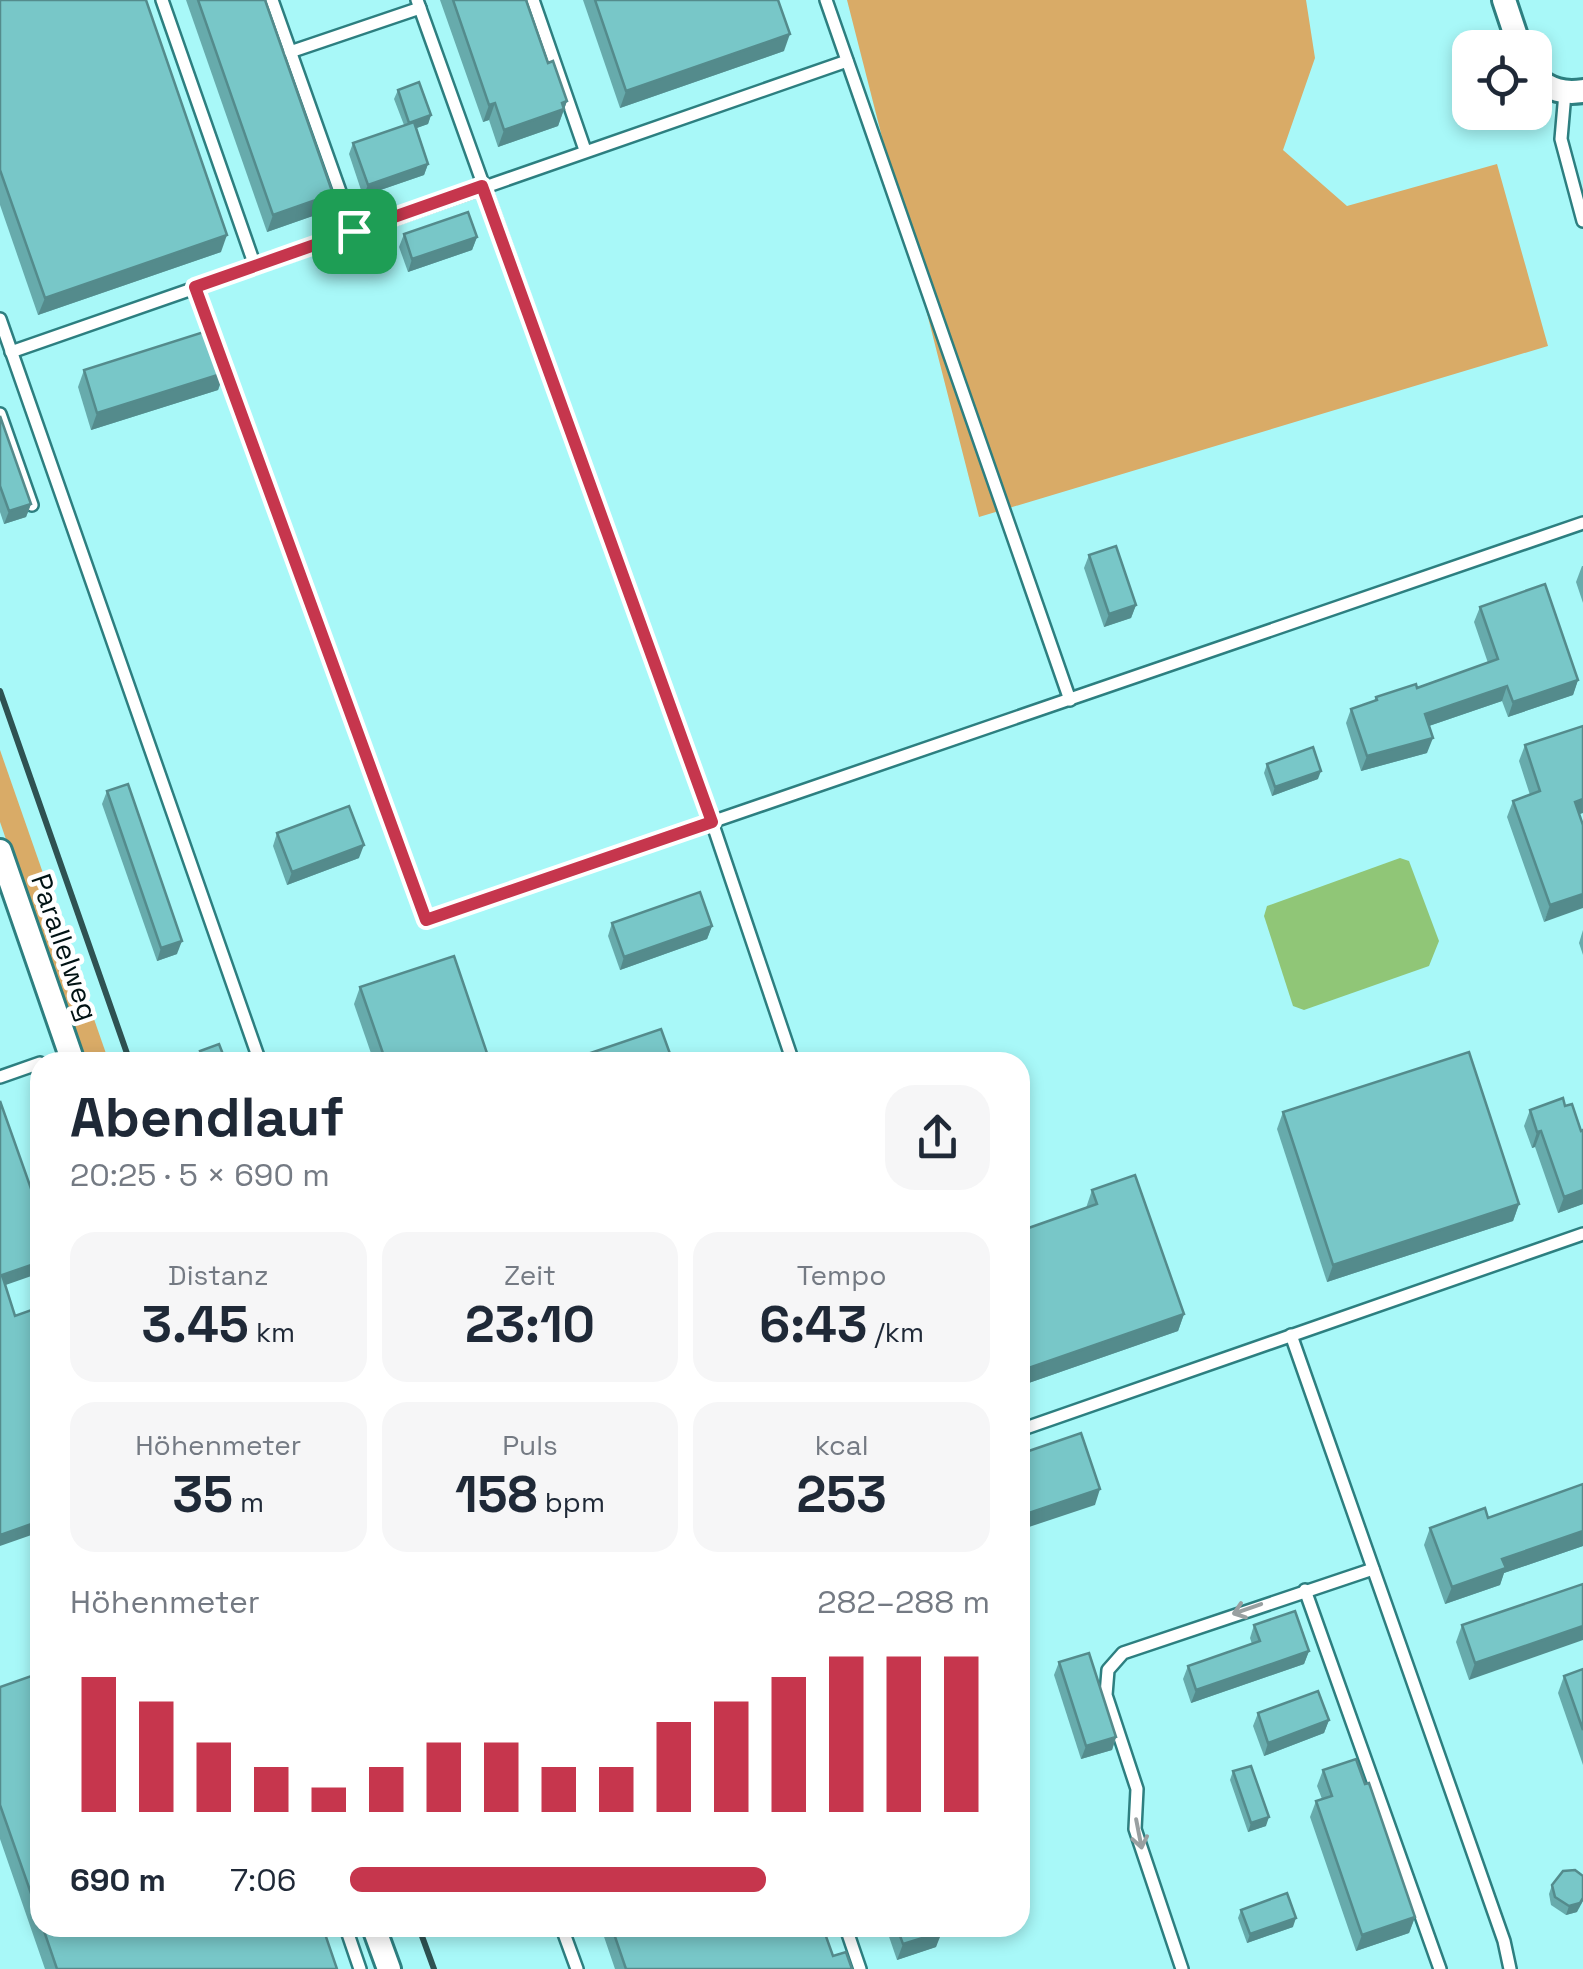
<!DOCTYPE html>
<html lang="de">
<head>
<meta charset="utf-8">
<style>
	:root { --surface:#fff; --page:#f6f6f7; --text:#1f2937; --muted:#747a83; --accent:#c6364d }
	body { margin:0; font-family:"Space Grotesk",sans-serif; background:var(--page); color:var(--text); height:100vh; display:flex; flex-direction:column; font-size:38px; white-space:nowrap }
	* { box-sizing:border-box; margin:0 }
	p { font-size:32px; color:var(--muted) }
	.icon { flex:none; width:55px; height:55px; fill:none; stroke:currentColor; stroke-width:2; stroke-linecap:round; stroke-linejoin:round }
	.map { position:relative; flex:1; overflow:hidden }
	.drawer { position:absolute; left:30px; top:1052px; width:1000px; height:885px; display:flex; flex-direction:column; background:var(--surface); border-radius:30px; box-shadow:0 5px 15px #0003 }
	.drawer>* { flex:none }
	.fabs { position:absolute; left:1452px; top:30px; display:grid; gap:20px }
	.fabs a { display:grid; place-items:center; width:100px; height:100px; border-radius:20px; background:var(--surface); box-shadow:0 5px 15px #0003; font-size:50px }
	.pin { position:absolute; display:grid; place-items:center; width:85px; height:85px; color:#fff; margin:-42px; border-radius:20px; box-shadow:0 5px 15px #0006 }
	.round { display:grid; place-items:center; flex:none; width:105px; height:105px; border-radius:30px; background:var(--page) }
	.head { display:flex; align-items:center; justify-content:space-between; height:170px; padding:0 40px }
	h1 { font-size:55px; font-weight:700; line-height:75px }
	.figures { display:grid; grid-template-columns:repeat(3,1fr); gap:15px; height:170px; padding:10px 40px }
	.figures div { display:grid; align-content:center; border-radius:25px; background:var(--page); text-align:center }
	.figures b { font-size:50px; font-weight:700 }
	.figures small { font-size:28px; font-weight:400 }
	.figures p { font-size:28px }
	.chart { height:280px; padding:20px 40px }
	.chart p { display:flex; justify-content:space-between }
	.chart svg { width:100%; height:180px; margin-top:10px; stroke:var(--accent); stroke-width:6 }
	ul { padding:0 40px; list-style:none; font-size:32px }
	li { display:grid; grid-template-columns:160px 120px 1fr; align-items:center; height:75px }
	li i { height:25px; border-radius:12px; background:var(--accent) }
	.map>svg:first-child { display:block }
</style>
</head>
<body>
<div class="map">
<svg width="1583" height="1969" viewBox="0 0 1583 1969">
	<rect width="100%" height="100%" fill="#a8f8f8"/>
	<g fill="#d9ab67">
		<path d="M 847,0 L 1306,0 L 1315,58 L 1283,150 L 1347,206 L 1497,164 L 1548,346 L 979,517 Z"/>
		<path d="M 0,750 L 109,1062 L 83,1062 L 0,822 Z"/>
	</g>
	<path fill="#90c677" d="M 1400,858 L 1409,861 L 1439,941 L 1429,966 L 1304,1010 L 1293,1006 L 1264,916 L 1267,906 Z"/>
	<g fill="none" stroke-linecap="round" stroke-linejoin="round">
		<defs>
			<g id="lane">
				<path d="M 162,0 L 255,266"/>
				<path d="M 272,0 L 354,231"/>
				<path d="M 417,0 L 712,822 L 793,1062"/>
				<path d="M 533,0 L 585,150"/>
				<path d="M 826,0 L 1070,700"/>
				<path d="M 290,52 L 420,8"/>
				<path d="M 1565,93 L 1561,139 L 1583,221"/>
				<path d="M 195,287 L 426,920 L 1583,523"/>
				<path d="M 0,319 L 260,1062"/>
				<path d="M 11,352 L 847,61"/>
				<path d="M 0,414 L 32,505"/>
				<path d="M 0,1077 L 40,1063"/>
				<path d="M 1291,1335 L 1504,1941 L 1510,1969"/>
				<path d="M 1020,1430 L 1583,1234"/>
				<path d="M 1305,1590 L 1440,1969"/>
				<path d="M 346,1928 L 360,1969"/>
				<path d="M 562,1928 L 577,1969"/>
				<path d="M 846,1928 L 860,1969"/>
				<path d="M 1182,1969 L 1135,1829 L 1137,1789 L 1106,1695 L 1108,1670 L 1123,1653 L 1373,1569"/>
			</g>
			<g id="street">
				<path d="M 1504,0 L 1520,48"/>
				<path d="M 1535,77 C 1550,90 1564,94 1583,91"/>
				<path d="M 0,851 L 73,1062"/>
				<path d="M 374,1928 L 389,1969"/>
			</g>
		</defs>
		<use href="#lane" stroke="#2d7f80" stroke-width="16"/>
		<use href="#street" stroke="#2d7f80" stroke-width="28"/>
		<use href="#lane" stroke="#fff" stroke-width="11"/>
		<use href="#street" stroke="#fff" stroke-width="22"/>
		<g stroke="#2e5252" stroke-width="6">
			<path d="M 0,691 L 130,1062"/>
			<path d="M 419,1928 L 434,1969"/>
		</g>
	</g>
	<g fill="#67abac">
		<path d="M 0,0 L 221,252 L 38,315 L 0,205 Z"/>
		<path d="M 186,0 L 265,0 L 333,194 L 327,211 L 267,232 Z"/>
		<path d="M 440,0 L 526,0 L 548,63 L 567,101 L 558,126 L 498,147 L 489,120 L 483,122 Z"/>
		<path d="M 583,0 L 778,0 L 784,51 L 620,108 Z"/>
		<path d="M 398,90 L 431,115 L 428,124 L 416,128 L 428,164 L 424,175 L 363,196 L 349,154 L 353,143 L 404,125 L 394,99 Z"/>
		<path d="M 404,234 L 477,237 L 472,250 L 408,272 L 399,247 Z"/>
		<path d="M 84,370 L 224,373 L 218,390 L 91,430 L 78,387 Z"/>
		<path d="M 0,416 L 31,504 L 26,517 L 4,524 L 0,512 Z"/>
		<path d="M 1089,555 L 1136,605 L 1131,618 L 1104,627 L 1084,568 Z"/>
		<path d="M 1582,566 L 1583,566 L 1583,603 L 1576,582 Z"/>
		<path d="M 1480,607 L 1578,680 L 1573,695 L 1508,717 L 1502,701 L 1429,726 L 1427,753 L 1361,771 L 1346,723 L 1351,709 L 1374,701 L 1376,697 L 1417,688 L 1488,663 L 1474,622 Z"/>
		<path d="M 1525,745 L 1579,814 L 1583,825 L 1544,922 L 1507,817 L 1513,801 L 1530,795 L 1519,761 Z"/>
		<path d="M 1267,764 L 1318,779 L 1272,796 L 1264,773 Z"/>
		<path d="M 107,791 L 177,954 L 157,961 L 102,804 Z"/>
		<path d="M 277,833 L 359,858 L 287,885 L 273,846 Z"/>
		<path d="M 612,923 L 712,926 L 707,939 L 620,970 L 608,936 Z"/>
		<path d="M 1583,930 L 1583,955 L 1579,943 Z"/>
		<path d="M 360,987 L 490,1062 L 374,1062 L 354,1004 Z"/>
		<path d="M 200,1051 L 226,1062 L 195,1062 Z"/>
		<path d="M 1530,1110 L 1583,1204 L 1558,1213 L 1535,1147 L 1532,1148 L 1524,1126 Z"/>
		<path d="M 1283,1112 L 1519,1204 L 1513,1221 L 1327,1282 L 1277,1129 Z"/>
		<path d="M 1092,1190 L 1184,1314 L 1178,1331 L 1020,1386 L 1020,1231 L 1086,1208 Z"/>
		<path d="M 1583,1484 L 1583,1546 L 1504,1573 L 1500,1585 L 1445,1604 L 1424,1545 L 1430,1528 L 1488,1518 Z"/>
		<path d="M 1583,1584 L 1469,1680 L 1456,1642 L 1462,1625 Z"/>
		<path d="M 1254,1625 L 1309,1651 L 1304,1664 L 1191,1703 L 1183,1679 L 1188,1666 L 1252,1644 L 1250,1638 Z"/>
		<path d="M 1059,1662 L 1116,1737 L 1112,1750 L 1081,1759 L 1054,1675 Z"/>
		<path d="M 1583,1669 L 1583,1765 L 1558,1693 L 1564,1676 Z"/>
		<path d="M 40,1673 L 40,1928 L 323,1928 L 337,1969 L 45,1969 L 0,1839 L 0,1687 Z"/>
		<path d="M 1258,1713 L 1329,1720 L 1324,1733 L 1264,1756 L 1253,1726 Z"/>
		<path d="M 1323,1770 L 1365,1784 L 1415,1917 L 1409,1933 L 1356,1951 L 1310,1817 L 1316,1801 L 1322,1799 L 1317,1786 Z"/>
		<path d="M 1233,1771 L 1266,1826 L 1248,1832 L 1230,1780 Z"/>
		<path d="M 1552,1885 L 1577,1912 L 1566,1915 L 1551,1905 L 1549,1894 Z"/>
		<path d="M 1241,1910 L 1293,1927 L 1247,1943 L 1238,1918 Z"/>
		<path d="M 601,1928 L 823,1928 L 833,1956 L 852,1969 L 615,1969 Z"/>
		<path d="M 886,1928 L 940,1928 L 936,1947 L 897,1960 Z"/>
	</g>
	<g fill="#548b8c">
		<path d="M 790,34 L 784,51 L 620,108 L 626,91 Z"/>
		<path d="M 567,101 L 558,126 L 498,147 L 504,130 Z"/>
		<path d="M 495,103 L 489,120 L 483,122 L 489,105 Z"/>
		<path d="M 431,115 L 428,124 L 406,132 L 409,123 Z"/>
		<path d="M 428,164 L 424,175 L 363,196 L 368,185 Z"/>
		<path d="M 333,194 L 327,211 L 267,232 L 273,215 Z"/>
		<path d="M 227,235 L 221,252 L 38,315 L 45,298 Z"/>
		<path d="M 477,237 L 472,250 L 408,272 L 412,259 Z"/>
		<path d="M 224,373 L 218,390 L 91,430 L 97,413 Z"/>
		<path d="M 31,504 L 26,517 L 4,524 L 9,511 Z"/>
		<path d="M 1136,605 L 1131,618 L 1104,627 L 1109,614 Z"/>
		<path d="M 1578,680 L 1573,695 L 1508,717 L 1513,702 Z"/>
		<path d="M 1507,686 L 1502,701 L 1420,729 L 1425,714 Z"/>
		<path d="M 1433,738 L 1427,753 L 1361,771 L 1367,756 Z"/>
		<path d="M 1321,771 L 1318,779 L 1272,796 L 1275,787 Z"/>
		<path d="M 1583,799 L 1583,813 L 1569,818 L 1575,802 Z"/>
		<path d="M 364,845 L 359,858 L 287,885 L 292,872 Z"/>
		<path d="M 1583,894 L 1583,908 L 1544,922 L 1550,905 Z"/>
		<path d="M 712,926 L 707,939 L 620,970 L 624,957 Z"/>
		<path d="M 182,941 L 177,954 L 157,961 L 161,948 Z"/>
		<path d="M 1541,1131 L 1535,1147 L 1532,1148 L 1537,1132 Z"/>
		<path d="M 1583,1190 L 1583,1204 L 1558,1213 L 1564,1197 Z"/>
		<path d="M 1519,1204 L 1513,1221 L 1327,1282 L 1333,1265 Z"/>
		<path d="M 40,1262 L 40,1273 L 0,1287 L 2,1275 Z"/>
		<path d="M 1184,1314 L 1178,1331 L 1020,1386 L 1020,1371 Z"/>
		<path d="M 1100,1489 L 1095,1505 L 1020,1530 L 1020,1516 Z"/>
		<path d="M 40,1521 L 40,1532 L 0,1546 L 0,1535 Z"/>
		<path d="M 1583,1531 L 1583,1546 L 1504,1573 L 1500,1585 L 1445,1604 L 1452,1587 L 1502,1559 Z"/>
		<path d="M 1583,1626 L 1583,1640 L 1469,1680 L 1475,1663 Z"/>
		<path d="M 1309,1651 L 1304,1664 L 1191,1703 L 1196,1690 Z"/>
		<path d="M 1329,1720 L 1324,1733 L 1264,1756 L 1268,1743 Z"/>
		<path d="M 1116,1737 L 1112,1750 L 1081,1759 L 1086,1746 Z"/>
		<path d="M 1269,1817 L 1266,1826 L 1248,1832 L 1251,1823 Z"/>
		<path d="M 1583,1898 L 1583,1901 L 1577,1912 L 1566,1915 L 1569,1906 Z"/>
		<path d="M 1415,1917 L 1409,1933 L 1356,1951 L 1362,1935 Z"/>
		<path d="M 1296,1918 L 1293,1927 L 1247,1943 L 1250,1934 Z"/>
		<path d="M 942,1932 L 936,1947 L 897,1960 L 903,1944 Z"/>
	</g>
	<g fill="#78c7c8" stroke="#548b8c" stroke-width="2.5">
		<path d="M 0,0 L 146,0 L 227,235 L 45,298 L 0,170 Z"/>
		<path d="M 198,0 L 265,0 L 333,194 L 273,215 Z"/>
		<path d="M 453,0 L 526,0 L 548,63 L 553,61 L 567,101 L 562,103 L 564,109 L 504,130 L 495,103 L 489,105 Z"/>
		<path d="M 595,0 L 778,0 L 790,34 L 626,91 Z"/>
		<path d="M 419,82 L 431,115 L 409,123 L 398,90 Z"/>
		<path d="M 414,122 L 428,164 L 368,185 L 353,143 Z"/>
		<path d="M 468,212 L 477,237 L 412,259 L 404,234 Z"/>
		<path d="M 210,330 L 224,373 L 97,413 L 84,370 Z"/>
		<path d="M 0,416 L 31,504 L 9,511 L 0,486 Z"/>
		<path d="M 1116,546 L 1136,605 L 1109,614 L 1089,555 Z"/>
		<path d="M 1545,584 L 1578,680 L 1513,702 L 1507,686 L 1425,714 L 1433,738 L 1367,756 L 1351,709 L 1377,700 L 1376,697 L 1416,684 L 1417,688 L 1498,659 L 1480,607 Z"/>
		<path d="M 1583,726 L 1583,799 L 1575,802 L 1583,825 L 1583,894 L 1550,905 L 1513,801 L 1540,791 L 1525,745 Z"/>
		<path d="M 1313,747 L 1321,771 L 1275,787 L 1267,764 Z"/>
		<path d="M 128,784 L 182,941 L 161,948 L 107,791 Z"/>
		<path d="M 349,806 L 364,845 L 292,872 L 277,833 Z"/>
		<path d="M 700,892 L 712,926 L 624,957 L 612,923 Z"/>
		<path d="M 454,956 L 490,1062 L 386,1062 L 360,987 Z"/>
		<path d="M 661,1029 L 673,1062 L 564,1062 Z"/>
		<path d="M 219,1044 L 226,1062 L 204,1062 L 200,1051 Z"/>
		<path d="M 1469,1052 L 1519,1204 L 1333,1265 L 1283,1112 Z"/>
		<path d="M 1563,1098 L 1565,1106 L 1572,1104 L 1581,1131 L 1583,1130 L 1583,1190 L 1564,1197 L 1541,1131 L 1537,1132 L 1530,1110 Z"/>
		<path d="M 0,1101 L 40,1214 L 40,1262 L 2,1275 L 15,1316 L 40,1307 L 40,1521 L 0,1535 Z"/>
		<path d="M 1135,1175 L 1184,1314 L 1020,1371 L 1020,1231 L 1097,1204 L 1092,1190 Z"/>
		<path d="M 1081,1433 L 1100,1489 L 1020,1516 L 1020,1454 Z"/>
		<path d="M 1583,1484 L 1583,1531 L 1502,1559 L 1506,1568 L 1452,1587 L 1430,1528 L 1485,1508 L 1488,1518 Z"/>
		<path d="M 1583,1584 L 1583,1626 L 1475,1663 L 1462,1625 Z"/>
		<path d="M 1295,1611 L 1309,1651 L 1196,1690 L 1188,1666 L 1260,1641 L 1254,1625 Z"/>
		<path d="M 1089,1653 L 1116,1737 L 1086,1746 L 1059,1662 Z"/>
		<path d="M 1583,1669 L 1583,1730 L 1564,1676 Z"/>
		<path d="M 40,1673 L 40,1919 L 0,1805 L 0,1687 Z"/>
		<path d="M 1318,1691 L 1329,1720 L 1268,1743 L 1258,1713 Z"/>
		<path d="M 1356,1759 L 1365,1784 L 1369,1783 L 1415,1917 L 1362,1935 L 1316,1801 L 1332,1796 L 1323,1770 Z"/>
		<path d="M 1251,1766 L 1269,1817 L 1251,1823 L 1233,1771 Z"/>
		<path d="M 1575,1870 L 1583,1876 L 1583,1898 L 1580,1903 L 1569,1906 L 1555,1897 L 1552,1885 L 1563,1871 Z"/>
		<path d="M 1287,1893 L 1296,1918 L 1250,1934 L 1241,1910 Z"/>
		<path d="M 43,1928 L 323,1928 L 337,1969 L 57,1969 Z"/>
		<path d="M 612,1928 L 823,1928 L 833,1956 L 846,1952 L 852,1969 L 626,1969 Z"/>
		<path d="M 897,1928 L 940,1928 L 942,1932 L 903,1944 Z"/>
	</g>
	<defs><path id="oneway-shaft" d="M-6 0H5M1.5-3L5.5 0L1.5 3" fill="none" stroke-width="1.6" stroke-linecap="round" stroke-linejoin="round" transform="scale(2.5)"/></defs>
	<g stroke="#99a0a1">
		<use href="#oneway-shaft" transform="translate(1247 1609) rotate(161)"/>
		<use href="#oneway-shaft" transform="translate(1139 1834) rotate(79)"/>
	</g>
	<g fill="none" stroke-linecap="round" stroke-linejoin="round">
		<defs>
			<path id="route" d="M 482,186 L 712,822 L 426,920 L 195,287 Z"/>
		</defs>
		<use href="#route" stroke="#fff" stroke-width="20"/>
		<use href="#route" stroke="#c6364d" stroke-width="12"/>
	</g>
	<g text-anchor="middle" stroke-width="9" stroke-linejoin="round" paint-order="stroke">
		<g font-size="28" fill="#001213" stroke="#fff">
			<text transform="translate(65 947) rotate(71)" y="10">Parallelweg</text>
		</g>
	</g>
</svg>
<div class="fabs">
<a><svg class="icon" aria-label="locate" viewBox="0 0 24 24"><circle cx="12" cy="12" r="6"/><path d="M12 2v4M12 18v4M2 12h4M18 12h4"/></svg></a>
</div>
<div class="pin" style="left:354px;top:231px;background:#1e9e55"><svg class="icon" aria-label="arrive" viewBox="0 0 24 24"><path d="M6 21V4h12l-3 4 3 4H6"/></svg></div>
<section class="drawer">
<div class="head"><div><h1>Abendlauf</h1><p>20:25 · 5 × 690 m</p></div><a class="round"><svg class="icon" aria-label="share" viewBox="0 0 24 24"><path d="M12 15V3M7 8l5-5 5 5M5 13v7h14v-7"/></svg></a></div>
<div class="figures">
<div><p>Distanz</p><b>3.45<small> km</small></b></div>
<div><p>Zeit</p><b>23:10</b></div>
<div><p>Tempo</p><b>6:43<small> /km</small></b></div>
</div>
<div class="figures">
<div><p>Höhenmeter</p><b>35<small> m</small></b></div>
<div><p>Puls</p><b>158<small> bpm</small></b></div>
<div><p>kcal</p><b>253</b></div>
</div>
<div class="chart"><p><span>Höhenmeter</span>282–288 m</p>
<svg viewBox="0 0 160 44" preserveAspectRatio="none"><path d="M5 44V11M15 44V17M25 44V27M35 44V33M45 44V38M55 44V33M65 44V27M75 44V27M85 44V33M95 44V33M105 44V22M115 44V17M125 44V11M135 44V6M145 44V6M155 44V6"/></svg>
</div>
<ul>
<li><b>690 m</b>7:06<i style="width:65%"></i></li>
</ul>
</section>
</div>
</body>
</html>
